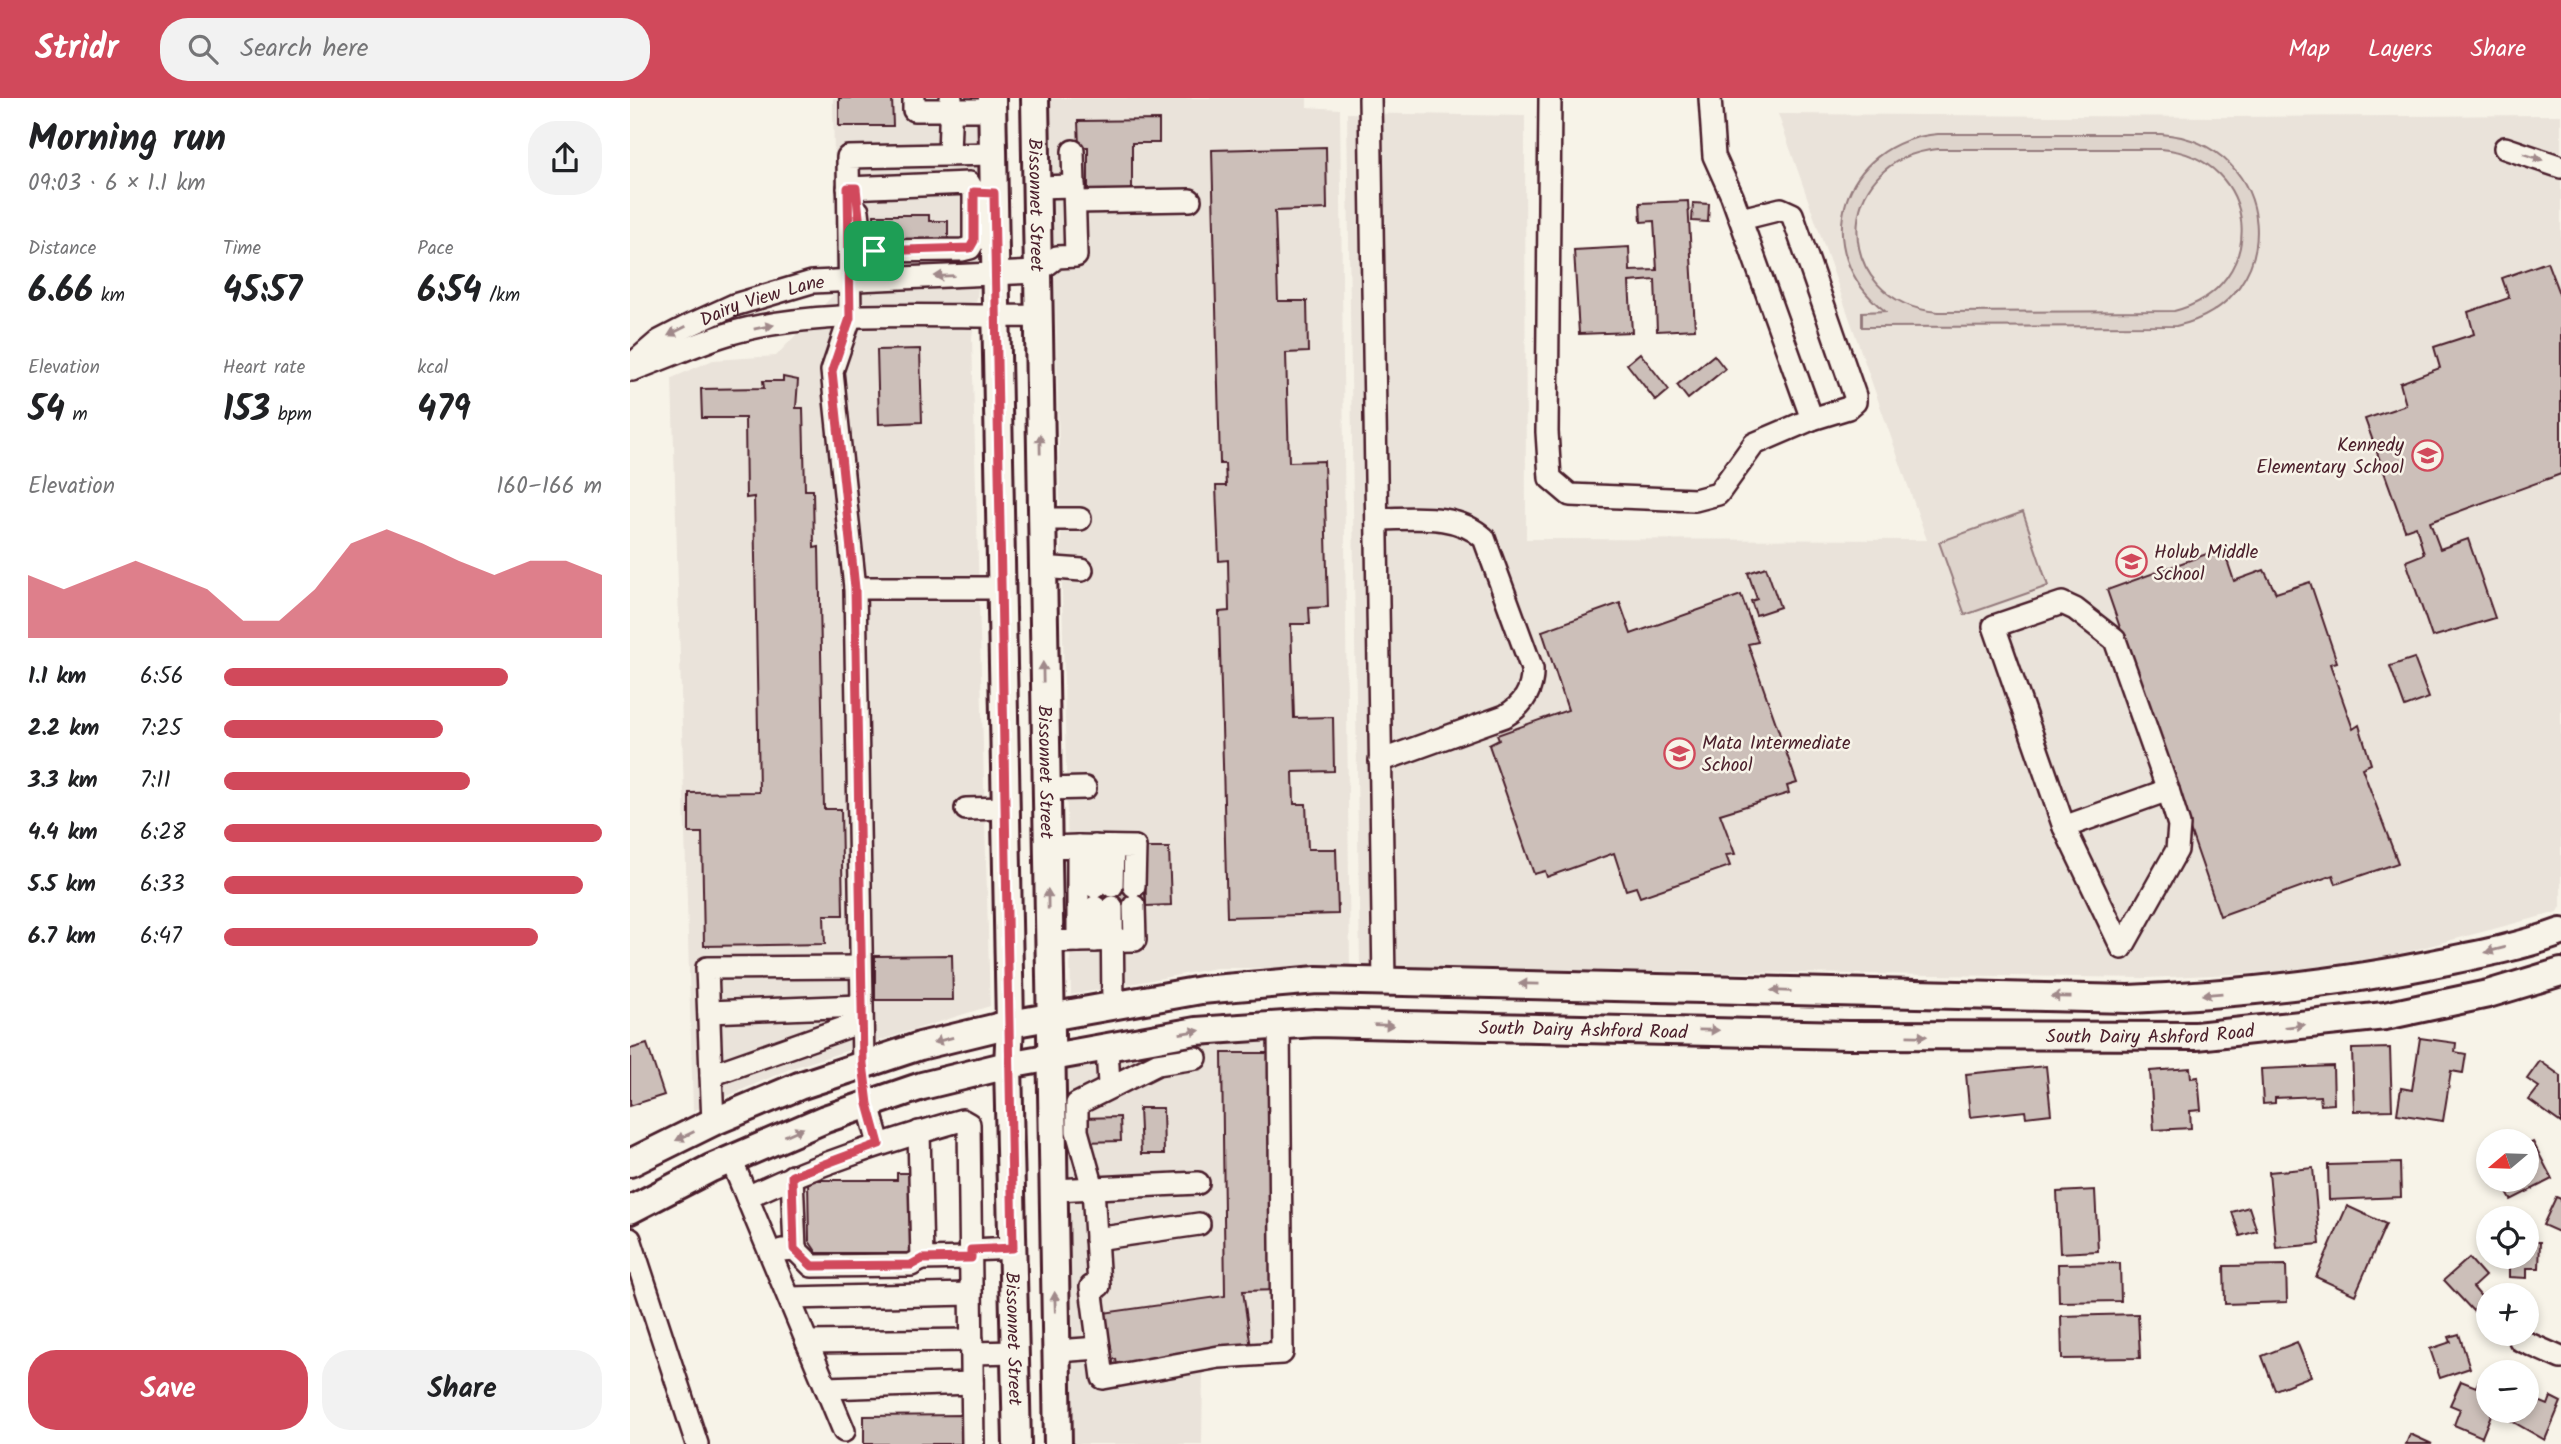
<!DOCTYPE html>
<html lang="en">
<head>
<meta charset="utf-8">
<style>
	:root { --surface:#fff; --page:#f2f2f2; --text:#202124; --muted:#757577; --accent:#d1495b }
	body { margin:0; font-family:Kalam,sans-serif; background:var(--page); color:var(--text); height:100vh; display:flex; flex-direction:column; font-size:26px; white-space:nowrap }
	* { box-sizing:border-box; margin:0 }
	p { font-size:23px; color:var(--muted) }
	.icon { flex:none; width:38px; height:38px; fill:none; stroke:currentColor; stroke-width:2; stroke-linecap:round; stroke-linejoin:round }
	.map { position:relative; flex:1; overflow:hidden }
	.drawer { display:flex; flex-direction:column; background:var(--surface); width:630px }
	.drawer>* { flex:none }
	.needle { width:46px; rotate:251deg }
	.fabs { position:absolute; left:1846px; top:1031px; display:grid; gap:14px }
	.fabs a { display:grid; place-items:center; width:63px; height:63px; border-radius:50%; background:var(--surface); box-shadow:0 4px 10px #0003; font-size:35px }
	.pin { position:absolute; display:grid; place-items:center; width:60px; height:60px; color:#fff; margin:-30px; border-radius:14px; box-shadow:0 4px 10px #0006 }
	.round { display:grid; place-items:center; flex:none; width:74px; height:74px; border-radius:28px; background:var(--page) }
	.head { display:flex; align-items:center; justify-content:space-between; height:119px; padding:0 28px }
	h1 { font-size:38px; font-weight:600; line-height:52px }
	.figures { display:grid; grid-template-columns:repeat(3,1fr); gap:10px; height:119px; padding:7px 28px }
	.figures div { display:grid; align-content:center }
	.figures b { font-size:35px; font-weight:600 }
	.figures small { font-size:19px; font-weight:400 }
	.figures p { font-size:19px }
	.chart { height:196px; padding:14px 28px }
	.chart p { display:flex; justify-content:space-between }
	.chart svg { width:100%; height:126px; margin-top:7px; fill:var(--accent); opacity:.7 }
	.button { display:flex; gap:14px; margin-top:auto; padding:14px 28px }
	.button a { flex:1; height:80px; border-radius:28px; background:var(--accent); color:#fff; font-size:28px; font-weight:600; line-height:80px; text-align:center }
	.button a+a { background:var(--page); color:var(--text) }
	ul { padding:0 28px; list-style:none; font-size:23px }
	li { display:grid; grid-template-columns:112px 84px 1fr; align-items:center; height:52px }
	li i { height:18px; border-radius:9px; background:var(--accent) }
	header { display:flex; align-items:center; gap:42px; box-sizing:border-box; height:98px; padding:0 35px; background:var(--accent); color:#fff }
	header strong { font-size:33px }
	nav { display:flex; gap:38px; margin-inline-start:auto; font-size:24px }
	.search { width:490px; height:63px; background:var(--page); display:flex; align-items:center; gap:18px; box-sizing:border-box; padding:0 24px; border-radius:28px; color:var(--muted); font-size:26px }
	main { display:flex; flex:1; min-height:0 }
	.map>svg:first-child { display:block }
</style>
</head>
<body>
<header>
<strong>Stridr</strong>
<div class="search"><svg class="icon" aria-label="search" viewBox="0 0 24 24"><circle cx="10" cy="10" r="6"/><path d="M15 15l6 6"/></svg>Search here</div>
<nav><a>Map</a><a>Layers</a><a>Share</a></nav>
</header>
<main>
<section class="drawer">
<div class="head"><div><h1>Morning run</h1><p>09:03 · 6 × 1.1 km</p></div><a class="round"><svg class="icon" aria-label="share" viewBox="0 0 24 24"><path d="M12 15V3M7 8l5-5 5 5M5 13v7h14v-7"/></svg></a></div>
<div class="figures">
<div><p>Distance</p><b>6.66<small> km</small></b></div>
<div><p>Time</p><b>45:57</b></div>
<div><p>Pace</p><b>6:54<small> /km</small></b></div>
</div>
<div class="figures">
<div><p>Elevation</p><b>54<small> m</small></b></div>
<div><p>Heart rate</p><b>153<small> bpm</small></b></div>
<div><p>kcal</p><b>479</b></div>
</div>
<div class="chart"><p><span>Elevation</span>160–166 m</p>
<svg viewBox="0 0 160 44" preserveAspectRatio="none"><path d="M0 44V22L10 27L20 22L30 17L40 22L50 27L60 38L70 38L80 27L90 11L100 6L110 11L120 17L130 22L140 17L150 17L160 22V44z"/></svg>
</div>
<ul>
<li><b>1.1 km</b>6:56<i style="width:75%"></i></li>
<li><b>2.2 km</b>7:25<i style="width:58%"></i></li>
<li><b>3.3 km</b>7:11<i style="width:65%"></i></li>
<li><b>4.4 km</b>6:28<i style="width:100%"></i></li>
<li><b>5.5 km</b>6:33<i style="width:95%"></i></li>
<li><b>6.7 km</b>6:47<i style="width:83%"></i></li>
</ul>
<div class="button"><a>Save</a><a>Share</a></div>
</section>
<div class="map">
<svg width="1931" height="1346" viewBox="0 0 1931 1346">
	<rect width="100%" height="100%" fill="#f7f3e8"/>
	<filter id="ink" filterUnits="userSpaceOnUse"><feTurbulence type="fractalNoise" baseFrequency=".0143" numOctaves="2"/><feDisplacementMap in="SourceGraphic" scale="14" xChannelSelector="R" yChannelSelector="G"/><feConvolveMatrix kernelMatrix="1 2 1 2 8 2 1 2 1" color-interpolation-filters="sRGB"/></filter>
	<g filter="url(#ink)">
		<g fill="#eae3da">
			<path d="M 203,0 L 350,0 L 353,149 L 342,240 L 360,908 L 162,970 L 63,1013 L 42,280 L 83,262 L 146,258 L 206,194 Z"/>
			<path d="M 421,0 L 677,0 L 677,9 L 710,11 L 720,870 L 586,870 L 441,897 Z"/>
			<path d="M 717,15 L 895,18 L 896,441 L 1297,442 L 1148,16 L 1595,19 L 1931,17 L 1931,808 L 1928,814 L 1765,857 L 1646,874 L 1516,880 L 730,869 Z"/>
			<path d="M 658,941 L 660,1267 L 573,1273 L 572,1346 L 442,1346 L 435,967 L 576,943 Z"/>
		</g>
		<g fill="#ded4cc" stroke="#947a7c" stroke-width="2" fill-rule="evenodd">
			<path d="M 1308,36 L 1531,36 C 1650,45 1662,202 1546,228 L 1232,229 L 1232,214 L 1255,213 C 1177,153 1211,44 1308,36 ZM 1308,51 L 1531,51 C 1631,59 1641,189 1544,213 L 1308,214 C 1201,205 1200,61 1308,51 Z"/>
			<path d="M 1393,414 L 1418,488 L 1335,517 L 1309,444 Z"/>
		</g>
		<g fill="#ccbfb9" stroke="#4a1f2b" stroke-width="2">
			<path d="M 209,0 L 262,0 L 263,28 L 209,28 Z"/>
			<path d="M 529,22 L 529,45 L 502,45 L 502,93 L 458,93 L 458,49 L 449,49 L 448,23 Z"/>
			<path d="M 696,49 L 697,111 L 645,113 L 648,203 L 677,203 L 678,254 L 656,255 L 659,364 L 694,363 L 698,509 L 679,510 L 680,526 L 661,526 L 664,620 L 703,619 L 704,673 L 663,674 L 664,706 L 676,706 L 678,751 L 706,751 L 708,816 L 597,819 L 589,514 L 599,513 L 598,462 L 589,463 L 586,388 L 596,388 L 595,366 L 590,366 L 582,52 Z"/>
			<path d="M 1058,103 L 1065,231 L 1027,233 L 1025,182 L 999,184 L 1002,234 L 949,236 L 944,152 L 999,149 L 1000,173 L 1027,172 L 1024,123 L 1011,124 L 1010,105 Z"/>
			<path d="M 1063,105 L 1079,106 L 1078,124 L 1062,123 Z"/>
			<path d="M 244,117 L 299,117 L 299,123 L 318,123 L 318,144 L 244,144 Z"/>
			<path d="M 1917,164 L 1931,201 L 1931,376 L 1800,424 L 1810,451 L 1838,441 L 1865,520 L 1802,539 L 1776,463 L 1794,456 L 1786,428 L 1775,432 L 1735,321 L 1776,307 L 1770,285 L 1810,270 L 1804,249 L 1844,236 L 1838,214 L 1879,200 L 1872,180 Z"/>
			<path d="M 290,251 L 292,324 L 249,326 L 247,252 Z"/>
			<path d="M 1010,255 L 1039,292 L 1026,303 L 997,266 Z"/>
			<path d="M 1084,257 L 1095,271 L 1058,301 L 1047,287 Z"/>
			<path d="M 153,279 L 168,282 L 166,310 L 173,310 L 175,392 L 183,392 L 184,450 L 189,449 L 194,711 L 211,711 L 213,817 L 194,817 L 195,846 L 74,848 L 72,735 L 59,735 L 59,695 L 129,694 L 124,399 L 116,400 L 115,320 L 72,320 L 71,291 L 134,290 L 133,283 L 153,283 Z"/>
			<path d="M 1593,450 L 1604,483 L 1634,472 L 1646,495 L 1680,484 L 1707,564 L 1700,566 L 1723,631 L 1729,627 L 1741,666 L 1732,670 L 1768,765 L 1706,786 L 1703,777 L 1590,818 L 1477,492 Z"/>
			<path d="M 1136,469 L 1150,509 L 1126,517 L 1121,503 L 1127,501 L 1118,475 Z"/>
			<path d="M 1111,497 L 1128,544 L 1118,546 L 1167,685 L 1157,688 L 1159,695 L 1090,716 L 1105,756 L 1096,757 L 1100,768 L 1010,799 L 1006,789 L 996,792 L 984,755 L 917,779 L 915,773 L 904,776 L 859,647 L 869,642 L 867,637 L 938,612 L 912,533 L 990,505 L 1001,536 Z"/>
			<path d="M 1784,560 L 1799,600 L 1775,609 L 1760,568 Z"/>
			<path d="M 515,750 L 539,750 L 541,807 L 516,808 Z"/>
			<path d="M 514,788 L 516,806 L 514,808 L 452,809 L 452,789 Z"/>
			<path d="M 322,857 L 323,902 L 245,902 L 245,858 Z"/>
			<path d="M 1790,940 L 1826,945 L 1825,954 L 1836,956 L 1833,975 L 1821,973 L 1813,1023 L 1767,1016 L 1771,990 L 1782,992 Z"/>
			<path d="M 17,946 L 34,997 L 0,1008 L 0,951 Z"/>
			<path d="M 1760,950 L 1762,1012 L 1724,1013 L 1722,951 Z"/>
			<path d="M 592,955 L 645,955 L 648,1192 L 613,1193 L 621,1250 L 487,1268 L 486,1261 L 480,1262 L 473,1215 L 595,1198 Z"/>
			<path d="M 1910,963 L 1931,978 L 1931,1025 L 1899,1002 L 1909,989 L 1897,981 Z"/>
			<path d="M 1416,968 L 1421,1016 L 1396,1019 L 1395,1013 L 1340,1019 L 1336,976 Z"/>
			<path d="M 1703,968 L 1704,1006 L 1691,1007 L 1690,998 L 1645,1000 L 1645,1005 L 1633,1006 L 1631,971 Z"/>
			<path d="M 1560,970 L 1561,980 L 1568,979 L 1571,1012 L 1560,1013 L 1561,1030 L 1524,1032 L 1520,973 Z"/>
			<path d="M 509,1010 L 533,1010 L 534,1056 L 511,1056 Z"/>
			<path d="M 490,1019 L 491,1043 L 453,1044 L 452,1020 Z"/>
			<path d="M 1903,1044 L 1922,1081 L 1881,1102 L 1870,1082 L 1897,1082 L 1897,1047 Z"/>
			<path d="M 1770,1065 L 1771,1099 L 1699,1102 L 1698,1067 Z"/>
			<path d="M 1683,1070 L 1690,1146 L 1646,1150 L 1639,1074 Z"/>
			<path d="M 267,1075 L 284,1075 L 284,1155 L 187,1155 L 179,1143 L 178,1082 L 267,1082 Z"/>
			<path d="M 1465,1092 L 1468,1153 L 1430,1155 L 1427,1094 Z"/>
			<path d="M 1926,1099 L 1931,1101 L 1931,1135 L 1913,1127 Z"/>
			<path d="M 1717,1108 L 1756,1126 L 1725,1197 L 1686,1179 Z"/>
			<path d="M 1619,1109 L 1627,1133 L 1610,1138 L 1602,1114 Z"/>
			<path d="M 1897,1144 L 1910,1144 L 1909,1170 L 1897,1170 L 1897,1180 L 1879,1179 L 1879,1158 L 1897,1158 Z"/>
			<path d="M 1839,1160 L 1855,1178 L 1843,1189 L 1854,1202 L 1843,1213 L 1814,1182 Z"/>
			<path d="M 1490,1165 L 1491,1203 L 1429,1204 L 1428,1166 Z"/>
			<path d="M 1656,1167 L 1657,1204 L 1595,1206 L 1594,1168 Z"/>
			<path d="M 1508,1216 L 1510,1260 L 1432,1261 L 1431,1218 Z"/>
			<path d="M 1829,1236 L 1840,1270 L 1810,1280 L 1800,1251 L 1821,1244 L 1819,1239 Z"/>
			<path d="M 1667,1244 L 1681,1278 L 1645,1292 L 1632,1258 Z"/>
			<path d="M 1849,1282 L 1858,1286 L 1858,1312 L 1863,1312 L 1852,1339 L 1824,1327 L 1830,1311 L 1820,1307 L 1831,1283 L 1846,1289 Z"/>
			<path d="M 1897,1298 L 1918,1307 L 1921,1299 L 1931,1304 L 1915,1342 L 1880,1322 L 1884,1312 L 1897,1312 Z"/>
			<path d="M 331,1317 L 332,1346 L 234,1346 L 234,1318 Z"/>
			<path d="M 1780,1336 L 1802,1346 L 1776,1346 Z"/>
		</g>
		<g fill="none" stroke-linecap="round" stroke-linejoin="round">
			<defs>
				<g id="minor">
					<path d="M 284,0 L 284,12 L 362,12"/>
					<path d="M 740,0 L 754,884"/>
					<path d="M 920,0 L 917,334 L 920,380 L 940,397 L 1065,402 L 1088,396 L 1124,346 L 1182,321 L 1102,98 L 1084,58 L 1080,0"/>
					<path d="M 1875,50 L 1931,69"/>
					<path d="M 319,56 L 321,0"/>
					<path d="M 406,89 L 444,88"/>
					<path d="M 218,90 L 339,85 L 344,94 L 354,94"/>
					<path d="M 445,104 L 560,102"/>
					<path d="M 228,113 L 231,138 L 244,153 L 332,152 L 340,150 L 344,143 L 344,94"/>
					<path d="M 1111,121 L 1151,111 L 1162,116 L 1225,298 L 1225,304 L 1218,310 L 1182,321"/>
					<path id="s1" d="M 0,268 L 29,243 L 60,227 L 104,207 L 182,184 L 407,174 L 427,159 L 446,158 L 443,53"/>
					<path d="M 2,272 C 34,261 65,246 98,236 C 187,209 313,220 408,218"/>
					<path d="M 411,421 L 450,421"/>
					<path d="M 747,421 C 783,421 826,414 854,440 L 902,571 C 903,593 893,607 875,618 L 750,663"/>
					<path d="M 411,469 L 452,472"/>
					<path d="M 225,490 L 371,490"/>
					<path d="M 1432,505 L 1445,511 L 1485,542 L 1538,692 L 1434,729 L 1364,528 Z"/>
					<path d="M 415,691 L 455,690"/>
					<path d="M 336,711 L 376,710"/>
					<path d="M 1434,729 L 1492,850 L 1547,752 L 1549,727 L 1538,692"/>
					<path d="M 448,748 L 505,749 L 504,788"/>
					<path d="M 417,749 L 448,748 L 448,843 L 418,844"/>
					<path d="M 482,788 L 483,749"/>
					<path d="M 465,789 L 465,748"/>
					<path d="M 465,809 L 465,843"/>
					<path d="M 482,809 L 483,908"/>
					<path d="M 448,843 L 505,842 L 504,808"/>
					<path d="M 230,869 L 77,870 L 81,977 L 231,924"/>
					<path d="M 79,914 L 230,908"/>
					<path d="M 477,950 L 479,987"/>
					<path d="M 233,966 L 225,490 L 202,273 L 220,220 L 218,59 L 363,56"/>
					<path d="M 81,977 L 83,1024"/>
					<path d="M 238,1006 L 249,1046"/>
					<path d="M 289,1034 L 292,1161 L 341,1160"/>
					<path d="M 101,1061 L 214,1333"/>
					<path d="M 424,1092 L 568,1085"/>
					<path d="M 117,1099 C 187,1066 258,1043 332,1022 L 339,1026 L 343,1346"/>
					<path d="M 0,1141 L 67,1346"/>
					<path d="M 466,1141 L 569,1126"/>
					<path d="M 165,1151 L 182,1168 L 281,1167 L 292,1161"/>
					<path d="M 152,1152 L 165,1151 L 162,1078"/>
					<path d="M 341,1152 L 383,1150"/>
					<path d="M 469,1188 L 463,1090 L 447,1033 L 447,1006 L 527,966 L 566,960"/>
					<path d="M 461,1189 L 473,1280 L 589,1259 L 652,1255 L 649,927"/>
					<path d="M 159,1200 L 341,1196"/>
					<path d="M 1890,1242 L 1931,1260"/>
					<path d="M 177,1244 L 342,1242"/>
					<path d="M 427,1253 L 469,1250"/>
					<path d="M 342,1255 L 386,1254"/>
					<path d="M 196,1290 L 342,1285"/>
				</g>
				<g id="major">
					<path id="s2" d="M 362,0 L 380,926 L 378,967 L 387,1346"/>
					<path id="s3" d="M 405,0 L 428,1346"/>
					<path d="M 0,1065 L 83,1024 L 169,988 L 290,948 L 380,926 L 571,892 L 687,882 L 1499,901 C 1604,896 1709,886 1812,864 C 1851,856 1893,848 1931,834"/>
					<path id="s4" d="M 0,1112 L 81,1070 L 195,1021 L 292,988 L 378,967 L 566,933 L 686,925 L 1218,937 L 1566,938 L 1755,918 L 1858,896 L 1931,874"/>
				</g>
			</defs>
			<use href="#minor" stroke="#4a1f2b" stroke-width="26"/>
			<use href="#major" stroke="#4a1f2b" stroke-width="32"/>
			<use href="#minor" stroke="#f7f3e8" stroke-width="21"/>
			<use href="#major" stroke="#f7f3e8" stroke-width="26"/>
		</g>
		<defs><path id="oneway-solid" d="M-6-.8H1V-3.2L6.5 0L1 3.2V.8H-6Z" transform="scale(1.75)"/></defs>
		<g fill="#a0898a">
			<use href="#oneway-solid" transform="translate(1903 59) rotate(18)"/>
			<use href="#oneway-solid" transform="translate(314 178) rotate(178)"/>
			<use href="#oneway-solid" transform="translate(134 229) rotate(-11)"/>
			<use href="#oneway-solid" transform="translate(47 233) rotate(153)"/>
			<use href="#oneway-solid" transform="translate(410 346) rotate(-91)"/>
			<use href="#oneway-solid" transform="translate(413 574) rotate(-91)"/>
			<use href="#oneway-solid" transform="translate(418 801) rotate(-91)"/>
			<use href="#oneway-solid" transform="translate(1865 852) rotate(165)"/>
			<use href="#oneway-solid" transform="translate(899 886) rotate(-179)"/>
			<use href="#oneway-solid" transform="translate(1151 893) rotate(-178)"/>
			<use href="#oneway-solid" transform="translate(1582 896) rotate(175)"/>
			<use href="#oneway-solid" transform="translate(1431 899) rotate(-179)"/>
			<use href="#oneway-solid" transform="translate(754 927) rotate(2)"/>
			<use href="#oneway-solid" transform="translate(1665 928) rotate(-7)"/>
			<use href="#oneway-solid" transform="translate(1079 932) rotate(1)"/>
			<use href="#oneway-solid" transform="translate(560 934) rotate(-9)"/>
			<use href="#oneway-solid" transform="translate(1287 938) rotate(1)"/>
			<use href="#oneway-solid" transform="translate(313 942) rotate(165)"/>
			<use href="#oneway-solid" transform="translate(164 1034) rotate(-23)"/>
			<use href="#oneway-solid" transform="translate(55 1038) rotate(154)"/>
			<use href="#oneway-solid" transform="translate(425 1204) rotate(-92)"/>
		</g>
	</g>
	<g fill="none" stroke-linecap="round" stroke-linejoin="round" filter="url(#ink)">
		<defs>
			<path id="route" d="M 218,90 L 226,90 L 231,138 L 244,153 L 340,150 L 344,143 L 344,94 L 364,95 L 383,1150 L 341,1152 L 341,1160 L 292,1161 L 281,1167 L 182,1168 L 164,1151 L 162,1078 L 249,1046 L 238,1006 L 233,966 L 225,490 L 202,273 L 220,220 Z"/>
		</defs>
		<use href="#route" stroke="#fff" stroke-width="14"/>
		<use href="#route" stroke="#d1495b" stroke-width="9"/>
	</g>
	<defs>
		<symbol id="school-ring" viewBox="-11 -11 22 22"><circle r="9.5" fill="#f7f3e8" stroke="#d1495b" stroke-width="1.5"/><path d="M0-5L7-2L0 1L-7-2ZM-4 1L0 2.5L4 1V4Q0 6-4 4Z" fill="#d1495b"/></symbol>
	</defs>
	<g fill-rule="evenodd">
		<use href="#school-ring" x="1780" y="340" width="35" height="35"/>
		<use href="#school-ring" x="1484" y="446" width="35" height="35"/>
		<use href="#school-ring" x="1032" y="638" width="35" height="35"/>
	</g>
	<g text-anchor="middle" stroke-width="5" stroke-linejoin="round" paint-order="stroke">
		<g font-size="19" fill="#4a1f2b" stroke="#f7f3e8">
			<text dy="7" stroke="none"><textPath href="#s3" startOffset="107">Bissonnet Street</textPath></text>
			<text dy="7" stroke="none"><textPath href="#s1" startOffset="150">Dairy View Lane</textPath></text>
			<text dy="7" stroke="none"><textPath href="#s3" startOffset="674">Bissonnet Street</textPath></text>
			<text dy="7" stroke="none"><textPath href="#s4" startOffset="985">South Dairy Ashford Road</textPath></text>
			<text dy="7" stroke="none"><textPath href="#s4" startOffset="1552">South Dairy Ashford Road</textPath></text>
			<text dy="7" stroke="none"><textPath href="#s2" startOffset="1241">Bissonnet Street</textPath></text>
		</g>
		<g font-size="19" fill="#4a1f2b" stroke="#f7f3e8" text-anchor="start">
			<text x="1774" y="353" text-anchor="end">Kennedy<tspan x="1774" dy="22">Elementary School</tspan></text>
			<text x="1524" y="460">Holub Middle<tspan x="1524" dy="22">School</tspan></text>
			<text x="1072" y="651">Mata Intermediate<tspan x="1072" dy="22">School</tspan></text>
		</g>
	</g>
</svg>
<div class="fabs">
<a><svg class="needle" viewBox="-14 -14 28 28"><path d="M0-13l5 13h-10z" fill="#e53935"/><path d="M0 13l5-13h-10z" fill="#757577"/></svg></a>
<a><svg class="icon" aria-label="locate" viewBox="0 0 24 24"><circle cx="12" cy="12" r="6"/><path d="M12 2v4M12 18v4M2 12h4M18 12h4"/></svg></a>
<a>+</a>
<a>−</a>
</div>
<div class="pin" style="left:244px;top:153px;background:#1e9e55"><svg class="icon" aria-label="arrive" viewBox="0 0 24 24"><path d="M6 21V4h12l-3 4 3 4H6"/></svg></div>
</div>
</main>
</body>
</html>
